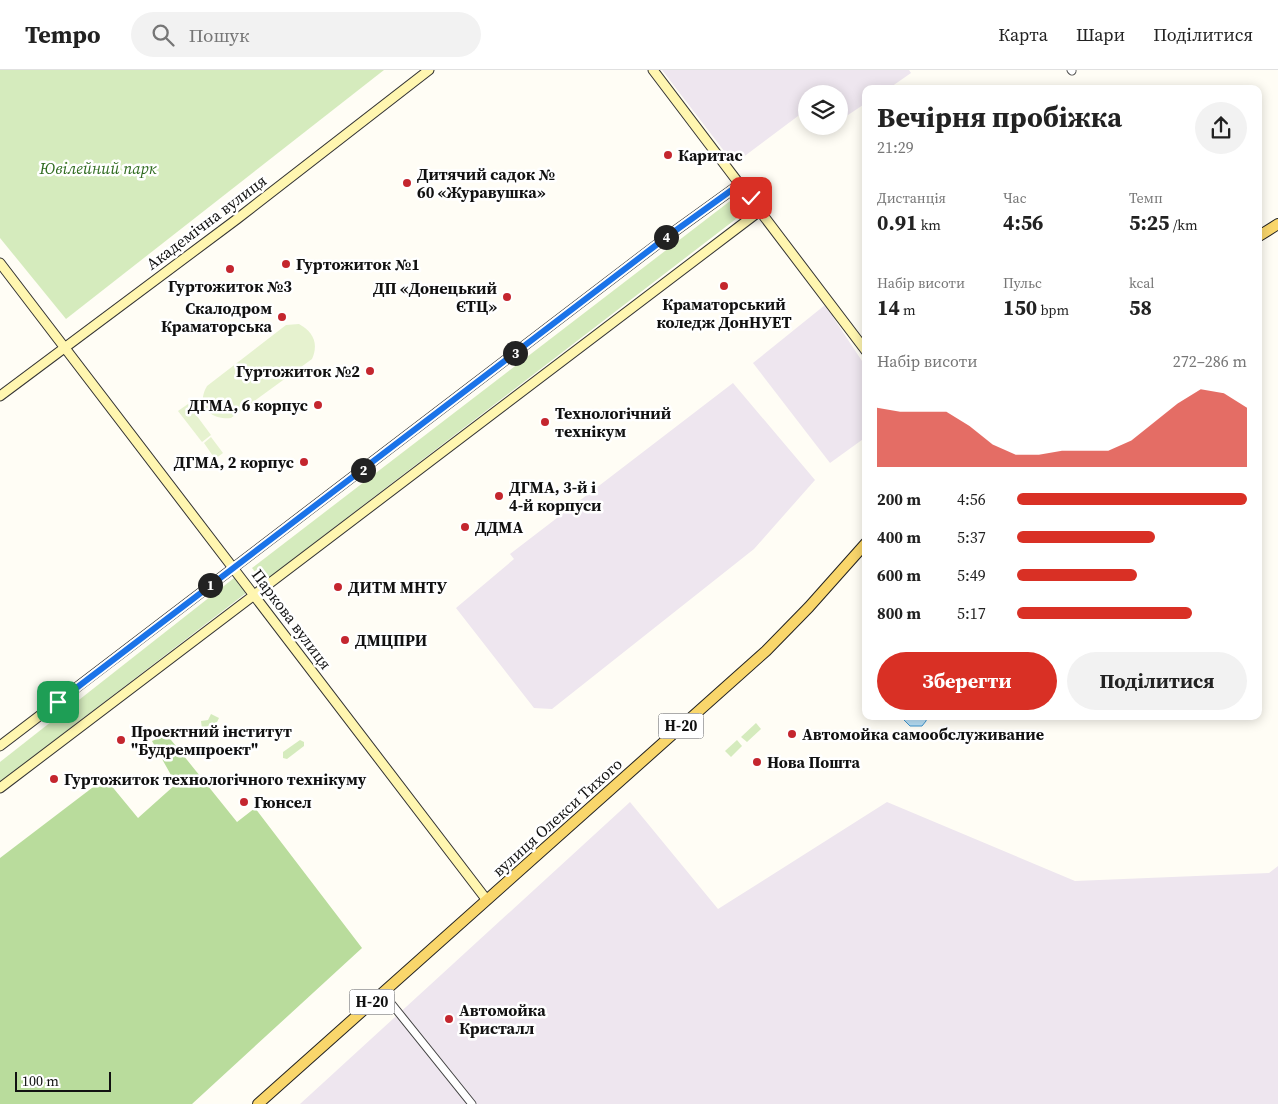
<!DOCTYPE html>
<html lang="uk">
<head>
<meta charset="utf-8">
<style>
	:root { --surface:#fff; --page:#f2f2f2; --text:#222; --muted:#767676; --line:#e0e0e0; --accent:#d93025 }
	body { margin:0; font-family:"Source Serif 4",serif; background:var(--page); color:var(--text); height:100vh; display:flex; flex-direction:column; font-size:19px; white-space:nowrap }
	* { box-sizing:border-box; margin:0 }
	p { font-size:16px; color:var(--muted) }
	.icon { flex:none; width:28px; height:28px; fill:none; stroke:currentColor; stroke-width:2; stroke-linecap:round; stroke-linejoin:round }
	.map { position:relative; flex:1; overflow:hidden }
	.details { position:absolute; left:862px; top:15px; width:400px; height:635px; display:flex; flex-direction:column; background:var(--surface); border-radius:10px; box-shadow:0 2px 12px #0003 }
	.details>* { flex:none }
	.fabs { position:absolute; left:798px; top:15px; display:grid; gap:10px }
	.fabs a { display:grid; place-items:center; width:50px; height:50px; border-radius:50%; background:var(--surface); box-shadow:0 2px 12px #0003; font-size:25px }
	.scale { position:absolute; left:15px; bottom:12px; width:96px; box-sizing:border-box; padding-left:5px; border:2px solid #111; border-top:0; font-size:14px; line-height:18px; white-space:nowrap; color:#111; -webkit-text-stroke:4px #fff; paint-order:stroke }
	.pin { position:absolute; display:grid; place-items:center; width:42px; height:42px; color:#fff; margin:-21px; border-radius:10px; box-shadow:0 2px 8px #0006 }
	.km { position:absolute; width:25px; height:25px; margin:-12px; border-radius:50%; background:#222; color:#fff; font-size:14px; line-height:25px; text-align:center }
	.round { display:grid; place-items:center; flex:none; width:52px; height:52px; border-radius:26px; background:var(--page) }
	.overview { display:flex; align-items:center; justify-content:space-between; height:85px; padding:0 15px }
	h1 { font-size:28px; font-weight:700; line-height:38px }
	.figures { display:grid; grid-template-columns:repeat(3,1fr); gap:8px; height:85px; padding:5px 15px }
	.figures div { display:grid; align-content:center }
	.figures b { font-size:21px; font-weight:700 }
	.figures small { font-size:14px; font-weight:400 }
	.figures p { font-size:14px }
	.chart { height:140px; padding:10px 15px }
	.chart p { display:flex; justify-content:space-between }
	.chart svg { width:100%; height:90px; margin-top:5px; fill:var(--accent); opacity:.7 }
	.primary-button { display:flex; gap:10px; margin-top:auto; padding:10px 15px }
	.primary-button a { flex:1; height:58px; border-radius:30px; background:var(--accent); color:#fff; font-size:20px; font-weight:700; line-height:58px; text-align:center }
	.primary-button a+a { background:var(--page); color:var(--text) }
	ul { padding:0 15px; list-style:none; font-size:16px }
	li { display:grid; grid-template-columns:80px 60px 1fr; align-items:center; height:38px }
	li i { height:12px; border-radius:6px; background:var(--accent) }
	header { display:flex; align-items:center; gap:30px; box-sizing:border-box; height:70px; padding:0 25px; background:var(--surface); border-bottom:1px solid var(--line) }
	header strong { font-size:24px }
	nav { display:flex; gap:28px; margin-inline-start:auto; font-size:18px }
	.search { width:350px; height:45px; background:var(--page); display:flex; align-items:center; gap:12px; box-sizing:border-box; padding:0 18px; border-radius:28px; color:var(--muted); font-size:19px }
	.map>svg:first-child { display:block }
</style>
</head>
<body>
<header>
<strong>Tempo</strong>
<div class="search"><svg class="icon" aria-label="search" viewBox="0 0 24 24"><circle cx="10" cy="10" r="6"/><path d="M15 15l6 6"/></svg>Пошук</div>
<nav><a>Карта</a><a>Шари</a><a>Поділитися</a></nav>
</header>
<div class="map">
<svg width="1278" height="1034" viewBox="0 0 1278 1034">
	<rect width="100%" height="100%" fill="#fffdf5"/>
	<g fill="#eee6ef">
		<path d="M 662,0 L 909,0 L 911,3 L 888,19 L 866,19 L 866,33 L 842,49 L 839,45 L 839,24 L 806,24 L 806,40 L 734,94 Z"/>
		<path d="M 825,235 L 866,297 L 866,367 L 830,393 L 753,293 Z"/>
		<path d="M 733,313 L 815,410 L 754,479 L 552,639 L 534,638 L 456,538 L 514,489 L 510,484 Z"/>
		<path d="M 630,732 L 718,839 L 887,732 L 1075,811 L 1269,803 L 1278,796 L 1278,1034 L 300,1034 Z"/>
	</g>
	<g fill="#d5ebbd">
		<path d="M 0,0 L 384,0 L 66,249 L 0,168 Z"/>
		<path d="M 734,128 L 745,142 L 263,512 L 252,498 Z"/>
		<path d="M 234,508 L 246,523 L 0,712 L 0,692 Z"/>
		<path d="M 211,644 L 219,648 L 217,652 L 202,659 L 201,651 L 208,650 Z"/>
		<path d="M 756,653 L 761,659 L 747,672 L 741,667 Z"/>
		<path d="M 300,670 L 304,672 L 304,676 L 287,689 L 283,688 L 283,682 Z"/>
		<path d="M 737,670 L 742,676 L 731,687 L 725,681 Z"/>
	</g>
	<path fill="#b9dc9c" d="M 167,665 L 237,752 L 255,738 L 362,878 L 192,1034 L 0,1034 L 0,788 L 105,708 L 138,748 L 176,714 L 152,671 Z"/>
	<g fill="#e6f2cf">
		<path d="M 299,254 C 313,262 319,273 312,289 L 231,348 C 211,350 195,336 207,316 L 286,255 Z"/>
		<path d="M 188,334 L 211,365 L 202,372 L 178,341 Z"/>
		<path d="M 211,367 L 223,383 L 215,389 L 204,373 Z"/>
	</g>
	<path fill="#b9e0f7" stroke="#3f96cf" d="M 900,646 L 927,646 L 926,651 L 922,656 L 910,656 Z"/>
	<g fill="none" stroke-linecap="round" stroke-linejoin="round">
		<defs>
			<g id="street">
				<path d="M 1071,0 L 1072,1"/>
				<path d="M 382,922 L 472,1034"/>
			</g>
			<g id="secondary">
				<path d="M 653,0 L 866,281"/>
				<path d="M 0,193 L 486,829"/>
				<path d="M 0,326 L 237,149 L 429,0"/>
				<path d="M 0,676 L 668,166 L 740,114"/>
				<path d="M 0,718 L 761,140"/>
			</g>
			<g id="primary">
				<path d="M 1259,166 L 1278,154"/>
				<path d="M 258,1034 L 766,581 L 809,537 L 866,473"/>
			</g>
		</defs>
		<use href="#street" stroke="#444" stroke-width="9"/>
		<use href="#secondary" stroke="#333" stroke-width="11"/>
		<use href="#primary" stroke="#222" stroke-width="12"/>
		<use href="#street" stroke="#fff" stroke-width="7"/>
		<use href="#secondary" stroke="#fff6b0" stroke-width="9"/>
		<use href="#primary" stroke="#f9d66b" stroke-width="10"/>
	</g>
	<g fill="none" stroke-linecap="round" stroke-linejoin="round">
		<defs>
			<path id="route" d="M 58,632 L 668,166 L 740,114 L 751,128"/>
		</defs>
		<use href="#route" stroke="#fff" stroke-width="10"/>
		<use href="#route" stroke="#1a73e8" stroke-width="6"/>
	</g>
	<g fill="#c4262e" stroke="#fff" stroke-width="2">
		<circle cx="668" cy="85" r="5"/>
		<circle cx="407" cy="113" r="5"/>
		<circle cx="286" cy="194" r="5"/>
		<circle cx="230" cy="199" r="5"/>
		<circle cx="724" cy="216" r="5"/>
		<circle cx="507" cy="227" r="5"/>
		<circle cx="282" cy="247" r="5"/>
		<circle cx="370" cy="301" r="5"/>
		<circle cx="318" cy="335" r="5"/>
		<circle cx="545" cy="352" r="5"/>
		<circle cx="304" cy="392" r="5"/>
		<circle cx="499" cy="426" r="5"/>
		<circle cx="465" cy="457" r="5"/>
		<circle cx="338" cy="517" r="5"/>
		<circle cx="345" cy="570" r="5"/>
		<circle cx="792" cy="664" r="5"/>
		<circle cx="121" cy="670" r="5"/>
		<circle cx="757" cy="692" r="5"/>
		<circle cx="54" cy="709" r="5"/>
		<circle cx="244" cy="732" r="5"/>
		<circle cx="449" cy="949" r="5"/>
	</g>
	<g text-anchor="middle" stroke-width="5" stroke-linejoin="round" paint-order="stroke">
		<g fill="#fff" stroke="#585858" stroke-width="1">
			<rect x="658.5" y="643.5" width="45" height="25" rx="4"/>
			<rect x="349.5" y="919.5" width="45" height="25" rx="4"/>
		</g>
		<g font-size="15" font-weight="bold" fill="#111">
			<text x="681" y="661">Н-20</text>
			<text x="372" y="937">Н-20</text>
		</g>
		<g font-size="16" font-weight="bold" fill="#111" stroke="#fff" text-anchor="start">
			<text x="678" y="91">Каритас</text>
			<text x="417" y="110">Дитячий садок №<tspan x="417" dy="18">60 «Журавушка»</tspan></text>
			<text x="296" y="200">Гуртожиток №1</text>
			<text x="230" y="222" text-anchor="middle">Гуртожиток №3</text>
			<text x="497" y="224" text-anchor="end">ДП «Донецький<tspan x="497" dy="18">ЄТЦ»</tspan></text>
			<text x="724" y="240" text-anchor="middle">Краматорський<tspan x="724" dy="18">коледж ДонНУЕТ</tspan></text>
			<text x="272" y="244" text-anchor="end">Скалодром<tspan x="272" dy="18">Краматорська</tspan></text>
			<text x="360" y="307" text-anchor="end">Гуртожиток №2</text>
			<text x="308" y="341" text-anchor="end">ДГМА, 6 корпус</text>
			<text x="555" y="349">Технологічний<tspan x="555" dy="18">технікум</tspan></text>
			<text x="294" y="398" text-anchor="end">ДГМА, 2 корпус</text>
			<text x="509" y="423">ДГМА, 3-й і<tspan x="509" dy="18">4-й корпуси</tspan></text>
			<text x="475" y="463">ДДМА</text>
			<text x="348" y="523">ДИТМ МНТУ</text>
			<text x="355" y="576">ДМЦПРИ</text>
			<text x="131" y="667">Проектний інститут<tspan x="131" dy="18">"Будремпроект"</tspan></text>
			<text x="802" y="670">Автомойка самообслуживание</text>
			<text x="767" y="698">Нова Пошта</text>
			<text x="64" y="715">Гуртожиток технологічного технікуму</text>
			<text x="254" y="738">Гюнсел</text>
			<text x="459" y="946">Автомойка<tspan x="459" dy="18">Кристалл</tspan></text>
		</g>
		<g font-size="16" font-style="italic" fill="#2f6b1f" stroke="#fff">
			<text x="98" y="104">Ювілейний парк</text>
		</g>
		<g font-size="16" fill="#111" stroke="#fff">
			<text transform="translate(206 152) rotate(-37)" y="6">Академічна вулиця</text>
			<text transform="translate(292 549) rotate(53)" y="6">Паркова вулиця</text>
			<text transform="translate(557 747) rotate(-42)" y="6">вулиця Олекси Тихого</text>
		</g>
	</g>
</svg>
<div class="fabs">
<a><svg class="icon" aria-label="layers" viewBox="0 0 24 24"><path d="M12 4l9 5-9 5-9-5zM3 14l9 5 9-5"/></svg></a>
</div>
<div class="scale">100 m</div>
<div class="pin" style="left:58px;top:632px;background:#1e9e55"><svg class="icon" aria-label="arrive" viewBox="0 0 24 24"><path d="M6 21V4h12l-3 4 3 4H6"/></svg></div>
<div class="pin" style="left:751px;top:128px;background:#d93025"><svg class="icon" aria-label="check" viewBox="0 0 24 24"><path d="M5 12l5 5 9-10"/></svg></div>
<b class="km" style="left:210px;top:515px">1</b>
<b class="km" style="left:363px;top:400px">2</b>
<b class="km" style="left:515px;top:283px">3</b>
<b class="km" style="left:666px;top:167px">4</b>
<section class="details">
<div class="overview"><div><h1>Вечірня пробіжка</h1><p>21:29</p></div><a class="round"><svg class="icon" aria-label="share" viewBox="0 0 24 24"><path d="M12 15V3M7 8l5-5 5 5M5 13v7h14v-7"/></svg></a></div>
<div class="figures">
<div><p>Дистанція</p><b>0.91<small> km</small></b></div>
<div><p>Час</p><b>4:56</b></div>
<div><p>Темп</p><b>5:25<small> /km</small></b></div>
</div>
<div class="figures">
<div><p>Набір висоти</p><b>14<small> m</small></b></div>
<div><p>Пульс</p><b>150<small> bpm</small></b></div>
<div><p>kcal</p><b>58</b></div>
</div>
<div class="chart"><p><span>Набір висоти</span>272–286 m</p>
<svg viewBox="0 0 160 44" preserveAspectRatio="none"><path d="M0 44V15L10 17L20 17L30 17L40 24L50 33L60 38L70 38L80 36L90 36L100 36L110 31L120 22L130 13L140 6L150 8L160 15V44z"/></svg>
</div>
<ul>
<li><b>200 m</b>4:56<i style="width:100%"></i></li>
<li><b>400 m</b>5:37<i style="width:60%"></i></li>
<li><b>600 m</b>5:49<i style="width:52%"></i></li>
<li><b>800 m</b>5:17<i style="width:76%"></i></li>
</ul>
<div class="primary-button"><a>Зберегти</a><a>Поділитися</a></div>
</section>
</div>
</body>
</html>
